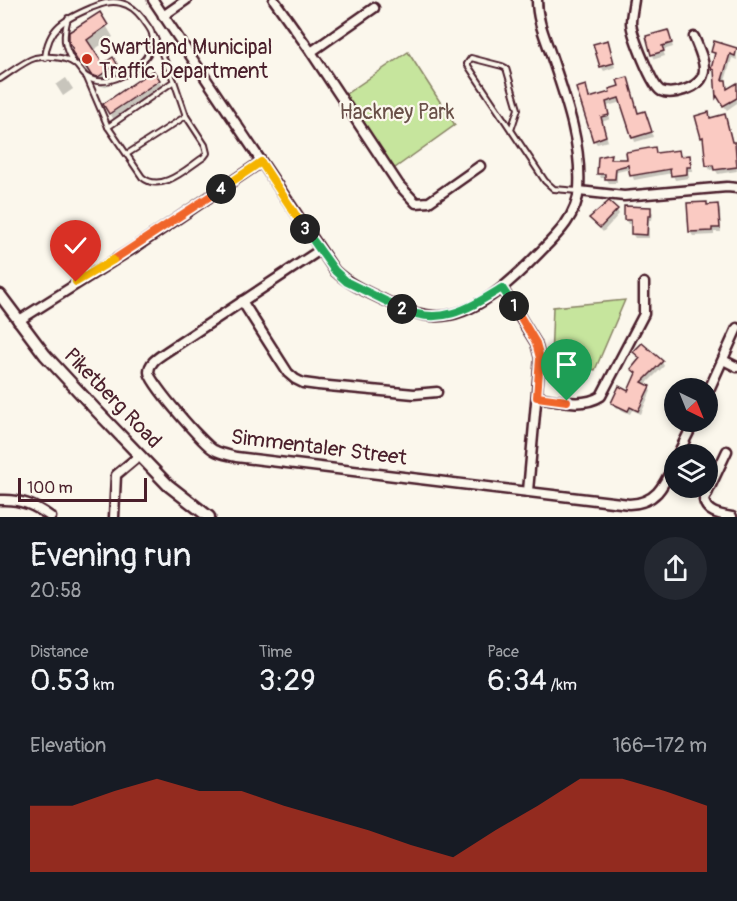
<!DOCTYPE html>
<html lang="en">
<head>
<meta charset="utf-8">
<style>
	:root { --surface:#171b24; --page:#242831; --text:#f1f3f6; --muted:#9ea1a6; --accent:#c8321e }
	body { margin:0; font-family:Pangolin,sans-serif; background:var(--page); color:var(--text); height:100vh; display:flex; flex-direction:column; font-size:22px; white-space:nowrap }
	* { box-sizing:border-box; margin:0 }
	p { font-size:20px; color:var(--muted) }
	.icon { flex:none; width:33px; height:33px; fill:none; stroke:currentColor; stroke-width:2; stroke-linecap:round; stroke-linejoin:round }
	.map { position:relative; height:517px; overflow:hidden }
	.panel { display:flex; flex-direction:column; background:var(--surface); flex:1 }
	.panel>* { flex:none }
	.needle { width:39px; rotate:137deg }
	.controls { position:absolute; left:664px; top:378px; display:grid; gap:12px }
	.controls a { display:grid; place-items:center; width:54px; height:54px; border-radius:50%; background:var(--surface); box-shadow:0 3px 9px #0003; font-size:30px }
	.scale { position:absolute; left:18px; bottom:15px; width:129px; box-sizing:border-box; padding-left:6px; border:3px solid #4a1f2b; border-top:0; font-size:16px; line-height:21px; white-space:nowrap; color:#4a1f2b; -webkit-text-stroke:4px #fbf7ec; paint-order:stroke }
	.pin { position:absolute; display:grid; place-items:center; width:51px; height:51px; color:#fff; margin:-62px -26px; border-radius:50% 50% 50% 0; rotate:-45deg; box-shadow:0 0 6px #0007 }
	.pin .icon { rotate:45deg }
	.km { position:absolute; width:30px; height:30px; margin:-15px; border-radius:50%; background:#222; color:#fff; font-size:16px; line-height:30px; text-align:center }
	.round { display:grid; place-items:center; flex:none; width:63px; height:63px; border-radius:32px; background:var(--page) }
	.overview { display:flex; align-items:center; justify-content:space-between; height:102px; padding:0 30px }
	h1 { font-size:33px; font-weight:600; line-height:45px }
	.figures { display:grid; grid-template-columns:repeat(3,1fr); gap:9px; height:102px; padding:6px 30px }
	.figures div { display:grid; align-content:center }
	.figures b { font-size:30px; font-weight:600 }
	.figures small { font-size:16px; font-weight:400 }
	.figures p { font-size:16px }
	.chart { height:168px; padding:12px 30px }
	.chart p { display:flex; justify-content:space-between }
	.chart svg { width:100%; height:108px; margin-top:6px; fill:var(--accent); opacity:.7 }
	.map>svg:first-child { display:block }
</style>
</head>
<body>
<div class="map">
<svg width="737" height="517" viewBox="0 0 737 517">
	<rect width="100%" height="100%" fill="#fbf7ec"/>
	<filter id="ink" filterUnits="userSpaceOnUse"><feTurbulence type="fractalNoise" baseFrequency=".0167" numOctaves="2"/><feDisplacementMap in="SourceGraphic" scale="12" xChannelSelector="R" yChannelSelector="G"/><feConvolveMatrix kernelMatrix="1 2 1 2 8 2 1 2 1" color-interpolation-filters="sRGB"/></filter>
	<g filter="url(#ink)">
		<g fill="#c6e59d" stroke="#888264" stroke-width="1.5">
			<path d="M 408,52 L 455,125 L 388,173 L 340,98 Z"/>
			<path d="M 625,300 L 595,370 L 551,361 L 553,307 Z"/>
		</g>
		<g fill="#0003">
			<path d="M 99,14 L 113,37 L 92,51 L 103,66 L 113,59 L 122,75 L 105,87 L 99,85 L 90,71 L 88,73 L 75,54 Z"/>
			<path d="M 668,31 L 673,47 L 663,50 L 665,56 L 655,59 L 652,54 Z"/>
			<path d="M 607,42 L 615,67 L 604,71 L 601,66 Z"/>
			<path d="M 736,49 L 737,60 L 732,58 L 725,81 L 728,90 L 737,85 L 737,103 L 727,110 L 718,98 L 716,74 L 712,69 L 715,56 L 712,52 Z"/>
			<path d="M 153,72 L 163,88 L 114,120 L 105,105 Z"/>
			<path d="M 66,78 L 73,89 L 63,96 L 56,85 Z"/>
			<path d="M 629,83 L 639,114 L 645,112 L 653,137 L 635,142 L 622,102 L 607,106 L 610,119 L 602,122 L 608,141 L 597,144 L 594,140 L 585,87 L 590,99 L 612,93 Z"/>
			<path d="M 708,114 L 711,119 L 724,116 L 727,120 L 733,143 L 737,143 L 737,171 L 718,174 L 715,169 L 710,170 L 708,166 L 705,141 L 702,137 Z"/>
			<path d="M 654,149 L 657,154 L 678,152 L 681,156 L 689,157 L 693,171 L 688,171 L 689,178 L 675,180 L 672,173 L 634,180 L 630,169 L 617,172 L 617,183 L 609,183 L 606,178 L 601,178 L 599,174 L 610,156 L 612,160 L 629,161 Z"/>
			<path d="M 706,203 L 708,206 L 718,206 L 720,210 L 721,232 L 714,232 L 714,235 L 693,236 L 690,232 Z"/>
			<path d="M 650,209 L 653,213 L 652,220 L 649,220 L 649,238 L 635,238 L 632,234 L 633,224 L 628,224 L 625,219 Z"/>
			<path d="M 617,210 L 619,214 L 603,232 L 591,219 Z"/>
			<path d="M 635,353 L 662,362 L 664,366 L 645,385 L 651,391 L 641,414 L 632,410 L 630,414 L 615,407 L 613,403 L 628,393 L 637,374 L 633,369 L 641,360 Z"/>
		</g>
		<g fill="#facac2" stroke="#4a1f2b" stroke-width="1.5">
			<path d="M 100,12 L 108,25 L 87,40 L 103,64 L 113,57 L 117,64 L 98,77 L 91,75 L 83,62 L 80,63 L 77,60 L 71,50 L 73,49 L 69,43 L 69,32 Z"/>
			<path d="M 668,30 L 672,43 L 662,46 L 664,51 L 651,55 L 646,36 Z"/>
			<path d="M 608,40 L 614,63 L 600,67 L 593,44 Z"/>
			<path d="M 714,41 L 737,48 L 735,56 L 730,54 L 722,80 L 726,80 L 727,89 L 737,83 L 737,98 L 723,106 L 717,96 L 716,98 L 714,70 L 711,69 L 715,53 L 711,52 Z"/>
			<path d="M 153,70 L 160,80 L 109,114 L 103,104 Z"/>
			<path d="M 628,77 L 638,113 L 645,111 L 652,132 L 632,138 L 619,98 L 606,102 L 609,115 L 601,117 L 606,136 L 593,141 L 576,88 L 586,85 L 589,98 L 610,92 L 609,89 L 619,86 L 617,80 Z"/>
			<path d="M 709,112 L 710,118 L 725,114 L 732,142 L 735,142 L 737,167 L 714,170 L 713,165 L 706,166 L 703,137 L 701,138 L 695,116 Z"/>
			<path d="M 655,147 L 656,153 L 679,150 L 680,156 L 690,155 L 691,167 L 687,167 L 687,174 L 671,176 L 670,169 L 630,176 L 628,165 L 616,168 L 615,179 L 605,179 L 605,174 L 597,174 L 598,157 L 611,154 L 610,159 L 627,159 L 626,152 Z"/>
			<path d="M 609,201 L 618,209 L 600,228 L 589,218 Z"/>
			<path d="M 707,202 L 707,205 L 718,204 L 720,228 L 712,228 L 712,231 L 689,232 L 687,203 Z"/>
			<path d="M 624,206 L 651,207 L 651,216 L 648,216 L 647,235 L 631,234 L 631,220 L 624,220 Z"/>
			<path d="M 642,343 L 663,361 L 642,382 L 650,386 L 638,411 L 630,407 L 628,411 L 611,403 L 619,386 L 628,391 L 636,373 L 631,369 L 640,358 L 633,352 Z"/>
		</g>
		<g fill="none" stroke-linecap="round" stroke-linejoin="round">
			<defs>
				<g id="service">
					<path d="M 68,18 C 63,36 63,46 73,62"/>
					<path d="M 87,78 L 108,127 L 142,177 C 161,194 187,168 204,157 L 207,153 L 205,145 L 186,116 L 174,81 L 154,36"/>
					<path d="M 0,79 C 10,73 24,61 35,58 C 47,56 65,56 75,64 C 80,68 82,74 87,77 C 102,87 122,77 134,69 C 144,62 156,47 152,34 C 151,29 146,24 143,19 C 137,11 131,5 121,3 C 110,0 101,4 91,8 C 65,19 48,27 45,58"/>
					<path d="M 108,127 L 174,81"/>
					<path d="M 511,130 L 518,109 L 506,68 L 502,66 L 471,58 L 467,64 L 545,181 L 554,189 L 578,191"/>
					<path d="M 127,154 L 186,116"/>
				</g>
				<g id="minor">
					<path d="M 153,0 L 335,271 C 350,285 367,292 386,301 C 401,308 416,315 433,316 C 473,319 513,280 539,253 C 557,235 577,216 579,189 C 582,142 565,97 550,52 C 544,35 537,19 537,0"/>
					<path d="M 274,0 L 311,52 L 399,185 L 416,203 L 429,202 L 480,166"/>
					<path d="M 634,0 C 633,7 631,16 631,23 C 632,35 652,86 661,91 C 668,94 678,92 684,90 C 715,80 703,59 694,37"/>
					<path d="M 163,16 L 186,0"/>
					<path d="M 311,52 L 374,8"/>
					<path d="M 579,191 L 624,196 L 727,187 L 737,188"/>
					<path d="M 320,250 L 166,352 C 159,357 149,362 149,372 C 149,382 204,445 214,450 C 221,454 229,455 236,457 L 629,504 C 657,503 664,485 675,462"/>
					<path d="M 502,288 L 536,343 L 540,358 L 528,491"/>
					<path d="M 242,301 L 288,373 L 295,379 L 303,383 L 318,385 L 414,394 L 437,392"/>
					<path d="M 18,321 L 137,246 L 261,162"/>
					<path d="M 723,360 L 737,367"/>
					<path d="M 708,392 L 737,328"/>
					<path d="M 537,397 C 557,400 583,408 601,396 L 644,314 L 644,283"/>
					<path d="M 727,451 L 704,500 C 706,513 721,515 732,517"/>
					<path d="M 678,454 L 694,422"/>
					<path d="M 0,500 C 21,499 34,505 51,517"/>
					<path d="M 114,517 L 116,475 L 140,455"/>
				</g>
				<path id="tertiary" d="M 0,295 L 45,355 L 95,409 L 168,485 L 209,517"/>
			</defs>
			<use href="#service" stroke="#4a1f2b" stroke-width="8"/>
			<use href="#minor" stroke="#4a1f2b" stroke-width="13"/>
			<use href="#tertiary" stroke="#4a1f2b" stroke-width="15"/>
			<use href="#service" stroke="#fbf7ec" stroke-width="4"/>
			<use href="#minor" stroke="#fbf7ec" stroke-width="8"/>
			<use href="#tertiary" stroke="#fbf7ec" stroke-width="10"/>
		</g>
	</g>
	<g fill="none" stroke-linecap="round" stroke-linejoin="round" filter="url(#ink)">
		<defs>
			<path id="split-1" d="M 514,306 L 536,343 L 540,358 L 537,397 L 567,401"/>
			<path id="split-2" d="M 402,309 C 441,327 469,308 502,288 L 514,306"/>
			<path id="split-3" d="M 305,229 L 335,271 L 347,282 L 402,309"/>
			<path id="split-4" d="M 221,189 L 261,162 L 305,229"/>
			<path id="split-5" d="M 113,260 L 221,189"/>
			<path id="split-6" d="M 76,282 L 113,260"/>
		</defs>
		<use href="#split-1" stroke="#fff" stroke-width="12"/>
		<use href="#split-2" stroke="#fff" stroke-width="12"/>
		<use href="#split-3" stroke="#fff" stroke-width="12"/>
		<use href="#split-4" stroke="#fff" stroke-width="12"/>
		<use href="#split-5" stroke="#fff" stroke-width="12"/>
		<use href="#split-6" stroke="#fff" stroke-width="12"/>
		<use href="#split-1" stroke="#f0652b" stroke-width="8"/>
		<use href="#split-2" stroke="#22a559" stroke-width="8"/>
		<use href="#split-3" stroke="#22a559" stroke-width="8"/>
		<use href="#split-4" stroke="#f5b400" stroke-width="8"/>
		<use href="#split-5" stroke="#f0652b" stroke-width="8"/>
		<use href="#split-6" stroke="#f5b400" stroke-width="8"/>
	</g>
	<circle fill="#c8321e" stroke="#fbf7ec" stroke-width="2" cx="87" cy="59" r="6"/>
	<g text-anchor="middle" stroke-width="4.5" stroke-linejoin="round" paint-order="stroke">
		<g font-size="21" fill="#4a1f2b" stroke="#fbf7ec" text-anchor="start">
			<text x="99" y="54">Swartland Municipal<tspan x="99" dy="24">Traffic Department</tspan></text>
		</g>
		<g font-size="21" fill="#695048" stroke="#fbf7ec">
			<text x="397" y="119">Hackney Park</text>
		</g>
		<g font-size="21" fill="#4a1f2b" stroke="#fbf7ec">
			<text transform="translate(113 398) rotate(46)" y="7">Piketberg Road</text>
			<text transform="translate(319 447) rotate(7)" y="7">Simmentaler Street</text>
		</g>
	</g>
</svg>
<div class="controls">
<a><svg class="needle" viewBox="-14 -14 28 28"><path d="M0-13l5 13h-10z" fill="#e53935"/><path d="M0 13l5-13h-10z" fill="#9ea1a6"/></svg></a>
<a><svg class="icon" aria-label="layers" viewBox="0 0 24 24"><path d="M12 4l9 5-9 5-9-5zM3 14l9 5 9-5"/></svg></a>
</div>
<div class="scale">100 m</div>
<div class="pin" style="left:567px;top:401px;background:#1e9e55"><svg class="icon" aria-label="arrive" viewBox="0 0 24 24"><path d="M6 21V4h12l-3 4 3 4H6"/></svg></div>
<div class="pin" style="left:76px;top:282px;background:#d93025"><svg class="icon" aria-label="check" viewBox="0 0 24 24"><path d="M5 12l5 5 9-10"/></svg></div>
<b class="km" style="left:514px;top:306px">1</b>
<b class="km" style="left:402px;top:309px">2</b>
<b class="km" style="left:305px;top:229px">3</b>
<b class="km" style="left:221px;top:189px">4</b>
</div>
<section class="panel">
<div class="overview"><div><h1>Evening run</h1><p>20:58</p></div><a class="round"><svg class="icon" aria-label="share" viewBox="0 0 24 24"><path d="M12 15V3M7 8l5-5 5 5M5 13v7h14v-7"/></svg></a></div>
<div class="figures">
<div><p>Distance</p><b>0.53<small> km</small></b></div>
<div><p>Time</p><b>3:29</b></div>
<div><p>Pace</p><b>6:34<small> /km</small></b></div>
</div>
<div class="chart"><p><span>Elevation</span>166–172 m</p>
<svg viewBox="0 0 160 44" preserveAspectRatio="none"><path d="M0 44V17L10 17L20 11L30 6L40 11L50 11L60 17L70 22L80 27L90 33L100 38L110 27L120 17L130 6L140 6L150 11L160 17V44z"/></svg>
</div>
</section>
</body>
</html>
